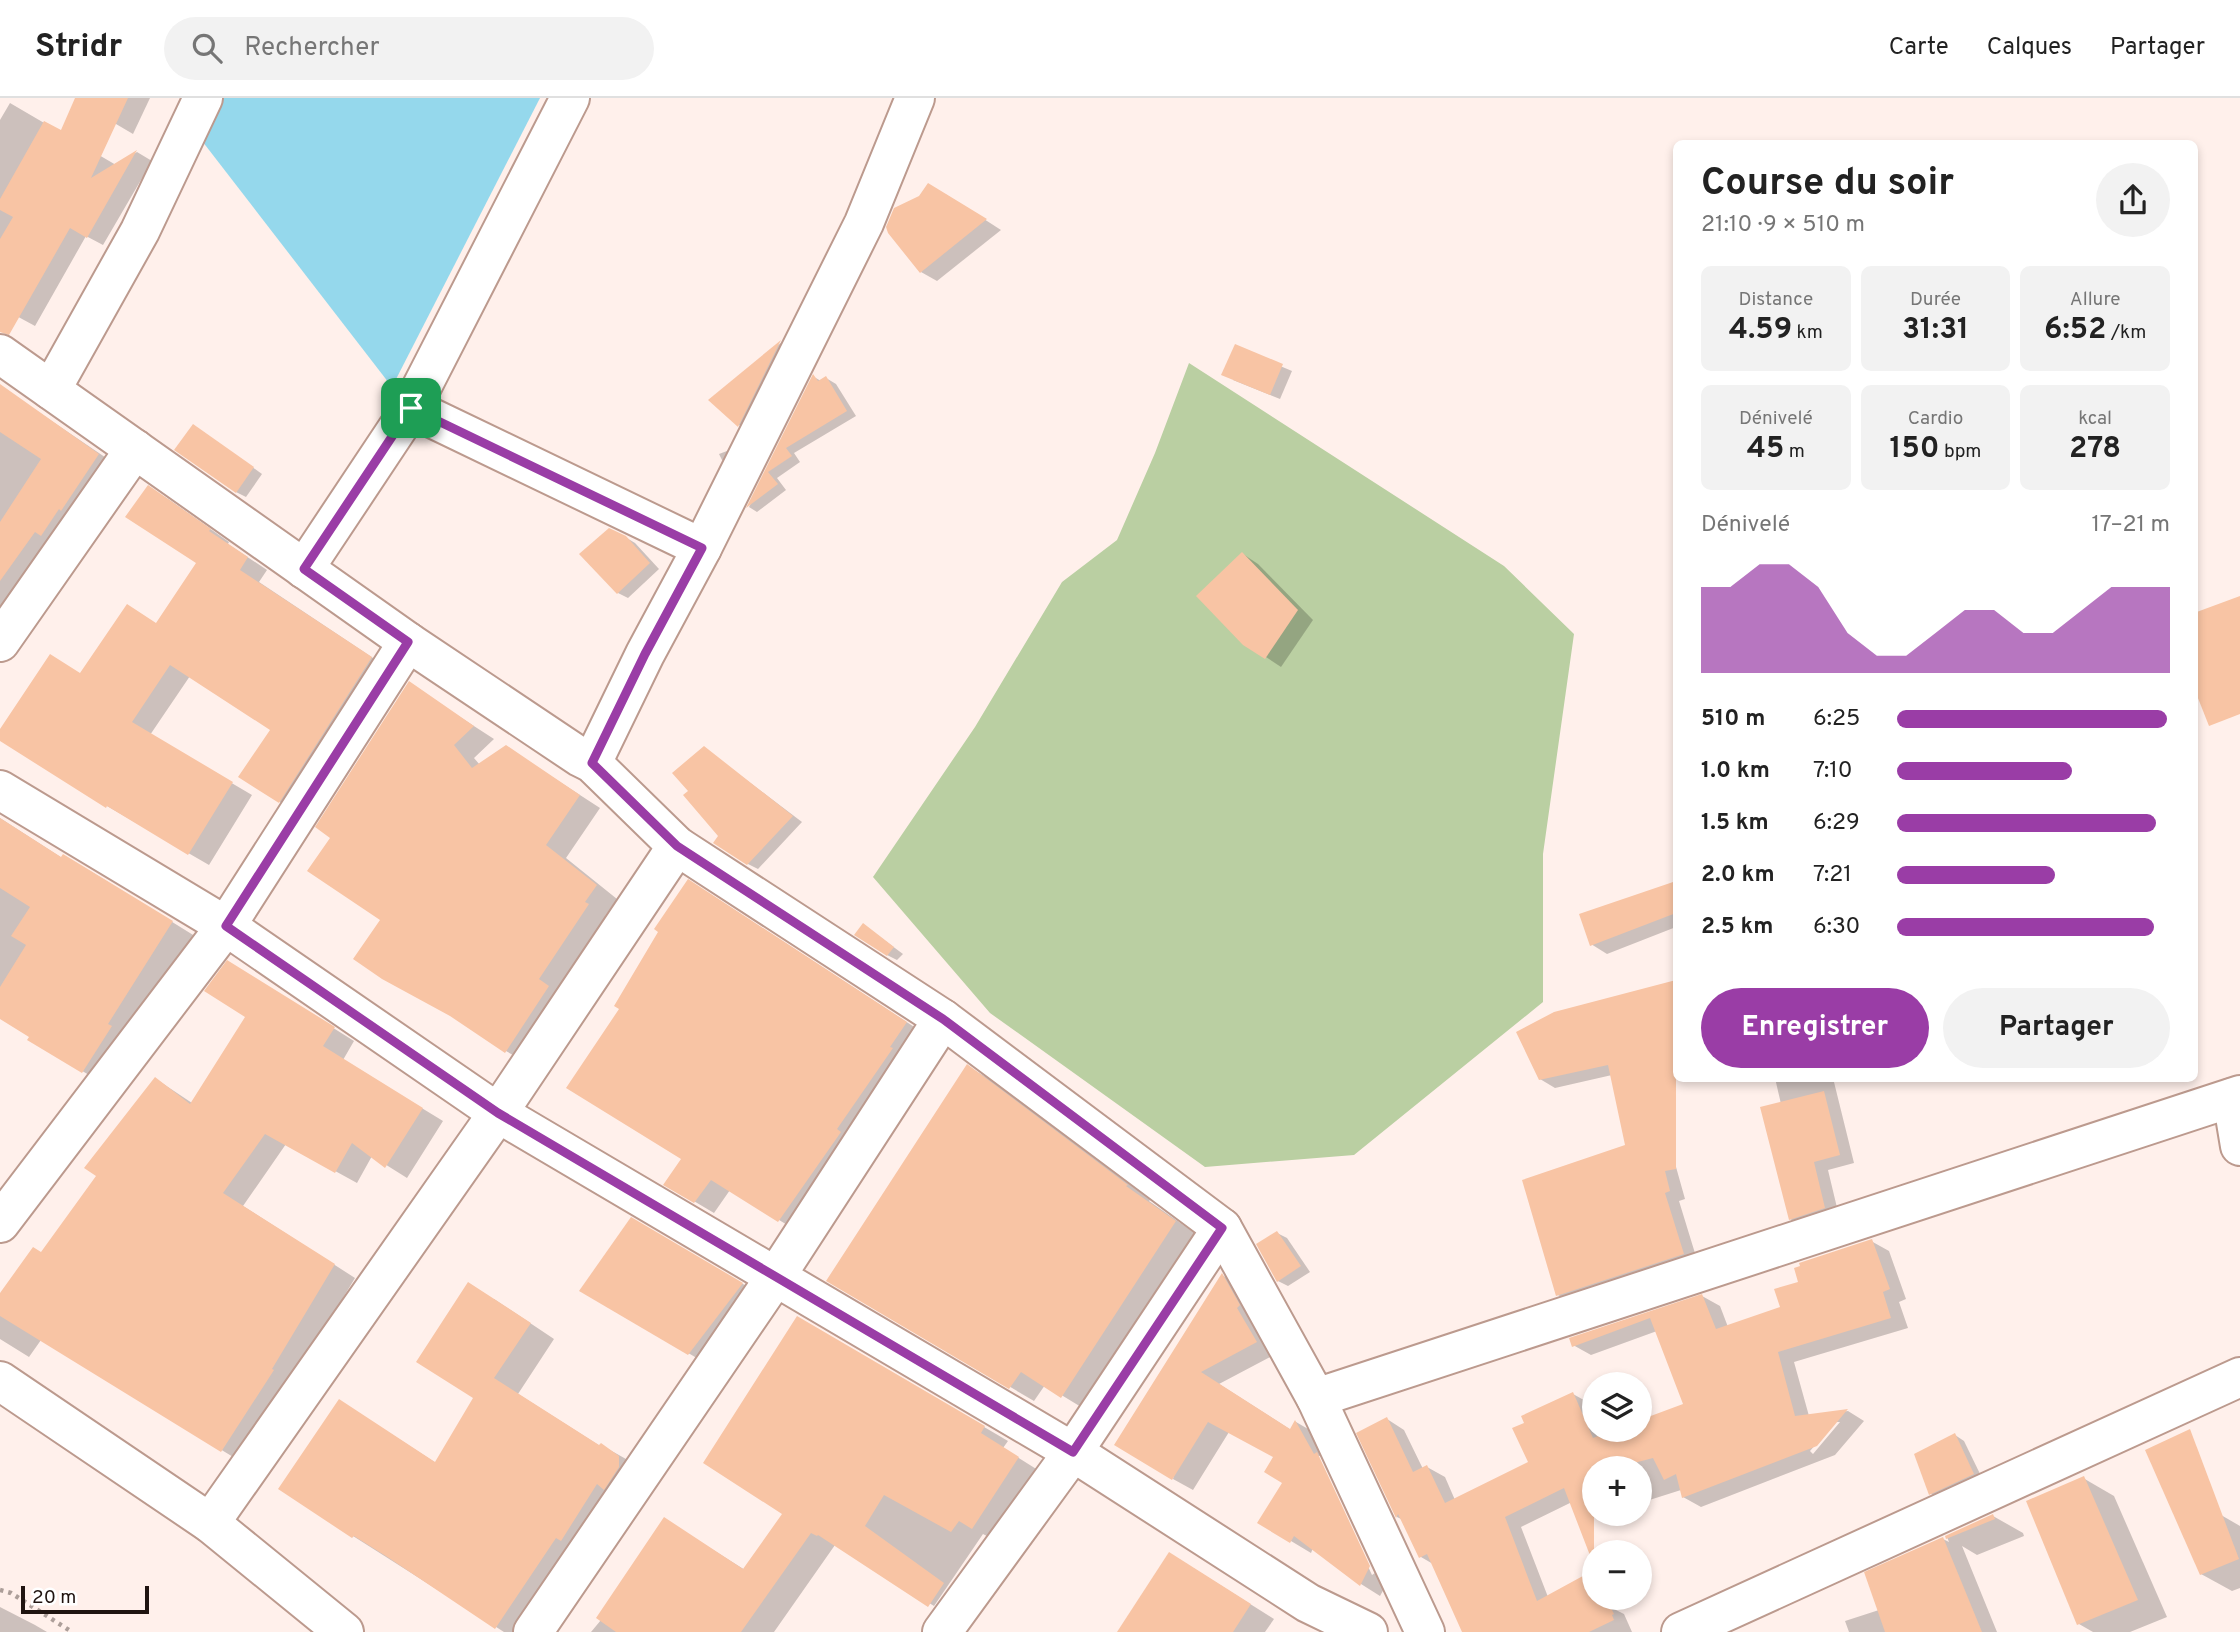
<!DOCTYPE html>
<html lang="fr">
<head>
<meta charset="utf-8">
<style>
	:root { --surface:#fff; --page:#f2f2f2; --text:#222; --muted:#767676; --line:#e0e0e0; --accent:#9a3da6 }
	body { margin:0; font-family:Overpass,sans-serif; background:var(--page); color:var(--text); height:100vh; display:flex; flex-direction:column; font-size:26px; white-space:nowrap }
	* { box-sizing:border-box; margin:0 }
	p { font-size:23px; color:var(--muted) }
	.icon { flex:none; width:38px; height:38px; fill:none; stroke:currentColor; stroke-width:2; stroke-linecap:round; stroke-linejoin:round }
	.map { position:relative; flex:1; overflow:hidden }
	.details { position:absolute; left:1673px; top:42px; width:525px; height:942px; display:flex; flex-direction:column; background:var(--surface); border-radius:10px; box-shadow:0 4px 10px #0003 }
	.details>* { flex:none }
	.tools { position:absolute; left:1582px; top:1274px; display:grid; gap:14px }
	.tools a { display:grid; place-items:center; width:70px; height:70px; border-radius:50%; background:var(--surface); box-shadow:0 4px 10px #0003; font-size:35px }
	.scale { position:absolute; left:21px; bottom:18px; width:128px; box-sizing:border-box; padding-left:7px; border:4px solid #201410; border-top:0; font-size:19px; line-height:24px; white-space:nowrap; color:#201410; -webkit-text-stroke:5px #fff; paint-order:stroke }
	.pin { position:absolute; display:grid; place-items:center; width:60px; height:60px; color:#fff; margin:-30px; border-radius:14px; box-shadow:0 4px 10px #0006 }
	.round { display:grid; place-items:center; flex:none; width:74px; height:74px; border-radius:37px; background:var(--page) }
	.headline { display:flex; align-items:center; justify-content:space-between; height:119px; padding:0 28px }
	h1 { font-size:38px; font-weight:700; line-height:52px }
	.stats { display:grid; grid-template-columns:repeat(3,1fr); gap:10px; height:119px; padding:7px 28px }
	.stats div { display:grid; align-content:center; border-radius:10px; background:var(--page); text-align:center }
	.stats b { font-size:30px; font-weight:700 }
	.stats small { font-size:19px; font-weight:400 }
	.stats p { font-size:19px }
	.chart { height:196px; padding:14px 28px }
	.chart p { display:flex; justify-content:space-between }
	.chart svg { width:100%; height:126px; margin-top:7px; fill:var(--accent); opacity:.7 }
	.button { display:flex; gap:14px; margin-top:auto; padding:14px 28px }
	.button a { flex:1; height:80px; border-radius:42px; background:var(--accent); color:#fff; font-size:28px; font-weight:700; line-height:80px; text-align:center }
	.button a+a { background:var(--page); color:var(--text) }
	ul { padding:0 28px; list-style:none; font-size:23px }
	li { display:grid; grid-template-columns:112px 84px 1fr; align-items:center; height:52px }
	li i { height:18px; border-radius:9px; background:var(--accent) }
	header { display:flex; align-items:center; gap:42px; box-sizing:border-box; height:98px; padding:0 35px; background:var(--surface); border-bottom:2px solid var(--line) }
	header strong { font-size:33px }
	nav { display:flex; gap:38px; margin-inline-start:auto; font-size:24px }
	.search { width:490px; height:63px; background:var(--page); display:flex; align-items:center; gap:18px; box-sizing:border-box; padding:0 24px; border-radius:38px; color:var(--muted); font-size:26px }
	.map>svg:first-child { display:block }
</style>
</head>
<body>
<header>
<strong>Stridr</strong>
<div class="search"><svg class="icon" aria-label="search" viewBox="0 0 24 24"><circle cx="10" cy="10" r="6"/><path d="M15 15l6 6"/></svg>Rechercher</div>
<nav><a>Carte</a><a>Calques</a><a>Partager</a></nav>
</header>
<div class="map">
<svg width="2240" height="1534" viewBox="0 0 2240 1534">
	<rect width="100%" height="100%" fill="#fff0eb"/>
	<path fill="#bacfa2" d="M 1189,265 L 1504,468 L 1574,536 L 1543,756 L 1543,904 L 1354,1057 L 1205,1069 L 990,915 L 873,779 L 975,629 L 1062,484 L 1117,442 L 1155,355 Z"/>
	<path fill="#95d8ec" d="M 191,0 L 540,0 L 392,289 L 182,17 Z"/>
	<g fill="#0003" fill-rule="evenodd">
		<path d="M 93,0 L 150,0 L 133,36 L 116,26 Z"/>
		<path d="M 10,5 L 116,67 L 137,54 L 152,63 L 103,147 L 86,138 L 35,228 L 0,209 L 0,22 Z"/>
		<path d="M 945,96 L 1001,132 L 937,183 L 921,174 Z"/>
		<path d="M 782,244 L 790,249 L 748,332 L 739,327 L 710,302 Z"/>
		<path d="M 1235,249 L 1292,273 L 1280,301 L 1233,282 Z"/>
		<path d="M 814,279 L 821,283 L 826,280 L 836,286 L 856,318 L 794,355 L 800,364 L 777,380 L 786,392 L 757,414 L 749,409 Z"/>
		<path d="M 0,288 L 121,370 L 0,518 Z"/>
		<path d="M 203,334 L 262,376 L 246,399 L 236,394 Z"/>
		<path d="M 727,353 L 735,358 L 731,367 L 722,362 L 719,356 Z"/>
		<path d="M 149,390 L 168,401 L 229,444 L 228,446 L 267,472 L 259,484 L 391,572 L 299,715 L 280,704 L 272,632 L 190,578 L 150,637 L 252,697 L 209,767 L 107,708 L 0,641 L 0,635 L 81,577 L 157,526 L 199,465 Z"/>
		<path d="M 625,439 L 635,445 L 659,471 L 628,500 L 618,495 Z"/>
		<path d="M 1243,456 L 1258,466 L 1313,522 L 1281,569 L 1266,559 Z"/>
		<path d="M 409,586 L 494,641 L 474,660 L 480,667 L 506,649 L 600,710 L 566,760 L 617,801 L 605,818 L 609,820 L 527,965 L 506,953 L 382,821 L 332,739 Z"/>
		<path d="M 704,650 L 802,724 L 758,771 L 748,766 L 720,737 L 690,693 Z"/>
		<path d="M 0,720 L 62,760 L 90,773 L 198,840 L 109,989 L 29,941 L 31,938 L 0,919 Z"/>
		<path d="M 1676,785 L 1676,829 L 1607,856 L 1591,846 L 1581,817 Z"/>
		<path d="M 707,794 L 925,936 L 797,1133 L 730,1092 L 714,1115 L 665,1086 L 683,1060 Z"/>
		<path d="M 864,827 L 903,856 L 897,862 L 887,857 Z"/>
		<path d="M 249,877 L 354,943 L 343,962 L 443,1023 L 407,1080 L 372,1058 L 357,1085 L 286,1046 L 243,1108 L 355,1180 L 243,1365 L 41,1242 L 29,1259 L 0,1241 L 0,1198 L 42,1156 L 99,1078 L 156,981 L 192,1005 L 248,918 Z"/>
		<path d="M 1676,883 L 1676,974 L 1661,978 L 1662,1019 L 1685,1101 L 1679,1103 L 1698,1165 L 1573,1206 L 1558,1197 L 1627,1048 L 1612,977 L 1555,990 L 1540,981 L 1555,916 Z"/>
		<path d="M 967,968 L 991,982 L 1150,1102 L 1149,1103 L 1199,1138 L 1086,1312 L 1045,1287 L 1034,1303 L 829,1182 Z"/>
		<path d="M 1775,980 L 1833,980 L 1854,1065 L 1828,1072 L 1839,1118 L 1805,1129 L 1790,1121 L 1781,1006 Z"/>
		<path d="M 632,1121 L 772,1203 L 719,1273 L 582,1193 Z"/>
		<path d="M 1277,1135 L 1287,1140 L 1310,1174 L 1288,1188 L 1278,1183 Z"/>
		<path d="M 1871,1143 L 1889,1153 L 1906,1201 L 1899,1204 L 1908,1230 L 1794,1264 L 1809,1318 L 1848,1313 L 1864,1323 L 1835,1357 L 1701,1409 L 1683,1399 L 1681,1392 L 1640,1405 L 1640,1370 L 1594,1370 L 1594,1416 L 1602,1416 L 1591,1419 L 1572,1404 L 1521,1429 L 1548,1499 L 1585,1479 L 1594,1484 L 1594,1500 L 1608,1500 L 1614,1511 L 1624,1516 L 1632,1534 L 1469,1534 L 1433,1466 L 1421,1459 L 1403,1422 L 1397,1419 L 1359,1335 L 1387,1321 L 1404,1332 L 1423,1371 L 1427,1369 L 1445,1379 L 1455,1402 L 1531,1365 L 1573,1296 L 1591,1306 L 1594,1315 L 1594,1332 L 1602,1332 L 1604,1337 L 1619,1332 L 1640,1332 L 1640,1324 L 1685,1307 L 1657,1233 L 1591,1257 L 1573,1247 L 1702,1198 L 1720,1208 L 1728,1229 L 1782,1210 L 1800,1185 ZM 1835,1324 L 1840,1324 L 1813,1356 L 1810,1353 Z"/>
		<path d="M 1222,1177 L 1242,1189 L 1276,1256 L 1219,1286 L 1291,1332 L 1296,1324 L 1315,1335 L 1390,1480 L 1380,1498 L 1361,1486 L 1313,1450 L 1311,1455 L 1291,1443 L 1285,1385 L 1275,1359 L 1229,1334 L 1193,1392 L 1173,1381 ZM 1317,1358 L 1321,1358 L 1375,1475 L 1372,1477 Z"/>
		<path d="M 494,1201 L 554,1241 L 518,1296 L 600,1348 L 601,1347 L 626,1361 L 643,1374 L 527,1534 L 504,1534 L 353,1438 L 340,1303 L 436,1365 L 475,1299 Z"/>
		<path d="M 798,1220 L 1008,1343 L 1003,1350 L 1041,1374 L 996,1443 L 983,1436 L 934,1508 L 835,1447 L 774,1534 L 591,1534 L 601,1522 L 664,1421 L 745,1472 L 785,1416 Z"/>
		<path d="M 1955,1337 L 1964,1343 L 1983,1382 L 1940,1401 L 1931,1396 Z"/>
		<path d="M 2083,1380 L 2114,1398 L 2167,1519 L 2130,1534 L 2093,1534 L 2079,1526 Z"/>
		<path d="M 2221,1417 L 2240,1428 L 2240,1490 L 2232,1493 L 2201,1476 Z"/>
		<path d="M 1993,1418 L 2023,1435 L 2024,1438 L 1977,1457 L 1962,1448 L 1997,1534 L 1849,1534 L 1845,1523 L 1879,1512 L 1943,1441 L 1949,1444 L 1947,1439 Z"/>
		<path d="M 1193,1470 L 1274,1521 L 1265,1534 L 1119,1534 Z"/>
		<path d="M 0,1509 L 35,1527 L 47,1534 L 0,1534 Z"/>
	</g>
	<g fill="#f8c4a4">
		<path d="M 75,0 L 128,0 L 91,80 L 137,52 L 87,140 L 70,130 L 9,237 L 0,234 L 0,141 L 13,119 L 0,112 L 0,101 L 44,23 L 61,32 Z"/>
		<path d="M 928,85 L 987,121 L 920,175 L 888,135 L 886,129 L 894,110 L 919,98 Z"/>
		<path d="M 781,242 L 738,329 L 708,302 Z"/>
		<path d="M 1235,246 L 1283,266 L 1270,297 L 1221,277 Z"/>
		<path d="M 813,276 L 818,283 L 826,278 L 847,313 L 786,350 L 792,358 L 768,374 L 778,386 L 746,410 Z"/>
		<path d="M 0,286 L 99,356 L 61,413 L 59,411 L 41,438 L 35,434 L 0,483 L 0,424 L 41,361 L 0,334 Z"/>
		<path d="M 193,326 L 254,369 L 236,395 L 174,352 Z"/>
		<path d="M 148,387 L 211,431 L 209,433 L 248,459 L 240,472 L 372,559 L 279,705 L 238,679 L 270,632 L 170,567 L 132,624 L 233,684 L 188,757 L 107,708 L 106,710 L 0,643 L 0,631 L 50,556 L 80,575 L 127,506 L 156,525 L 196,465 L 125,419 Z"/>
		<path d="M 609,430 L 626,438 L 650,465 L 617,496 L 579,456 Z"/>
		<path d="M 1242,454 L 1298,512 L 1265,561 L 1243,547 L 1196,498 Z"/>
		<path d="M 2240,498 L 2240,616 L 2209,628 L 2194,590 L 2194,515 Z"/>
		<path d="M 409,583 L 474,628 L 454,647 L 472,670 L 506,647 L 580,697 L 546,747 L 597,787 L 585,804 L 589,806 L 539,881 L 549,888 L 505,955 L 450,918 L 382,881 L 353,861 L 380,822 L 307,773 L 330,740 L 315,729 Z"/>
		<path d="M 704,648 L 793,718 L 747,767 L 713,745 L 718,738 L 683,697 L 688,693 L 672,675 Z"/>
		<path d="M 0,720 L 61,759 L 63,756 L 173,823 L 108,926 L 112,928 L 82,975 L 27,942 L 29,939 L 0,921 L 0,889 L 26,847 L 11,838 L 30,809 L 0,790 Z"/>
		<path d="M 688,781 L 907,924 L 890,949 L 893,950 L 837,1031 L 841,1034 L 778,1124 L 711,1082 L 694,1105 L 663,1087 L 681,1061 L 566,990 L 619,911 L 614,908 L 658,834 L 654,831 Z"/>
		<path d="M 1676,783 L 1676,815 L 1590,848 L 1579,816 Z"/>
		<path d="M 863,825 L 894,849 L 887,858 L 854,837 Z"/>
		<path d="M 227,862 L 335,929 L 323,948 L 423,1010 L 385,1070 L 352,1045 L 335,1075 L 265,1036 L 223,1095 L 335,1166 L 272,1271 L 274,1272 L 221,1354 L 0,1218 L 0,1195 L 33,1149 L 41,1154 L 96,1078 L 84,1070 L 155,979 L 190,1006 L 245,919 L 204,893 Z"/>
		<path d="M 1676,882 L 1676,1071 L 1665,1073 L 1670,1093 L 1665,1095 L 1684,1156 L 1556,1198 L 1522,1082 L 1625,1047 L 1608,967 L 1539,982 L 1516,934 L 1554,914 Z"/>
		<path d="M 967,966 L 1128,1087 L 1126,1088 L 1176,1123 L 1061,1300 L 1021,1274 L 1009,1291 L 826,1183 Z"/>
		<path d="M 1824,993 L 1840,1057 L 1814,1064 L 1825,1110 L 1789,1122 L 1760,1009 Z"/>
		<path d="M 631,1119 L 743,1185 L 688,1257 L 579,1193 Z"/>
		<path d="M 1277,1133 L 1301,1168 L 1277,1184 L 1256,1146 Z"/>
		<path d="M 1872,1141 L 1890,1191 L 1883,1194 L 1891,1220 L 1778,1254 L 1795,1318 L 1848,1311 L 1817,1348 L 1682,1400 L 1676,1376 L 1664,1382 L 1653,1360 L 1615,1370 L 1594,1370 L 1594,1460 L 1591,1460 L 1564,1390 L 1505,1419 L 1537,1503 L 1592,1473 L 1594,1478 L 1594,1500 L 1606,1500 L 1614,1516 L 1612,1517 L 1614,1522 L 1589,1534 L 1462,1534 L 1427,1456 L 1419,1460 L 1398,1416 L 1396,1420 L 1356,1335 L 1387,1319 L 1413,1374 L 1427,1367 L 1445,1405 L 1528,1364 L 1512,1330 L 1524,1325 L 1521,1318 L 1573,1294 L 1593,1340 L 1614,1332 L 1640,1332 L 1640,1322 L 1683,1306 L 1650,1220 L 1572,1249 L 1569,1240 L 1702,1196 L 1716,1231 L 1780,1209 L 1774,1191 L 1798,1184 L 1794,1170 L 1800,1168 L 1799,1165 Z"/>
		<path d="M 1222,1175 L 1240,1207 L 1237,1210 L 1257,1244 L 1201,1274 L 1290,1331 L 1295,1322 L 1314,1356 L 1317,1354 L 1370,1468 L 1360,1488 L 1294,1438 L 1290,1445 L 1257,1425 L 1282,1385 L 1264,1374 L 1273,1359 L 1208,1324 L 1172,1382 L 1114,1347 Z"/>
		<path d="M 468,1184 L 531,1225 L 494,1280 L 599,1347 L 601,1345 L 619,1358 L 619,1369 L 604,1392 L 597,1386 L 561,1443 L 556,1440 L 495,1531 L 389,1460 L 354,1438 L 352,1440 L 278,1391 L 339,1301 L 435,1364 L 473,1300 L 416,1264 Z"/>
		<path d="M 797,1218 L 985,1328 L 981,1335 L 1019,1359 L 972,1431 L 959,1423 L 951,1434 L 884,1397 L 865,1428 L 944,1485 L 928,1509 L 818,1437 L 817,1438 L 811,1435 L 741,1534 L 616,1534 L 596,1520 L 664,1419 L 743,1471 L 782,1416 L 703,1365 Z"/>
		<path d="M 2190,1331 L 2239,1461 L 2200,1477 L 2145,1352 Z"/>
		<path d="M 1955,1335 L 1974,1376 L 1929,1397 L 1914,1356 Z"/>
		<path d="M 2084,1378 L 2138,1502 L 2077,1527 L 2026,1403 Z"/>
		<path d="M 1993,1416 L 1995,1421 L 1946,1441 L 1945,1438 Z"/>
		<path d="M 1943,1439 L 1982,1534 L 1885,1534 L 1864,1474 Z"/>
		<path d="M 1169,1454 L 1251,1506 L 1233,1534 L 1117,1534 Z"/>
	</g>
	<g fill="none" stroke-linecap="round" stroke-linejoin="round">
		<defs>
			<g id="minor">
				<path d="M 0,256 L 408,544 L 580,659 L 592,665 L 677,748 L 943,921 L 1222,1130 L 1316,1300 L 1425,1534"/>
				<path d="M 51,292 L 140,133 L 203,0"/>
				<path d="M 411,310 L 702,450"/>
				<path d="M 304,471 L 411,310 L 570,0"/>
				<path d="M 0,544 L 135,351"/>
				<path d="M 592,665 L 645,556 L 702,450 L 864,125 L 915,0"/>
				<path d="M 0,692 L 226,828 L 498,1015 L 1073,1354 L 1308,1505 L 1368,1534"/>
				<path d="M 2232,1000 L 2240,1048"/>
				<path d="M 0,1125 L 226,828 L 408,544"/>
				<path d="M 0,1283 L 210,1425 L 344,1534"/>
				<path d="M 1316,1300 L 2240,997"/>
				<path d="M 210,1425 L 498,1015 L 677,748"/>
				<path d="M 533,1534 L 776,1178 L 943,921"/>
				<path d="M 942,1534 L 1073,1354 L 1222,1130"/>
				<path d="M 1681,1534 L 2240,1279"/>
			</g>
		</defs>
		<use href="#minor" stroke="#bc9a8e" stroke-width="42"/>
		<path stroke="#ac9e99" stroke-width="4.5" stroke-dasharray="3.5 5" stroke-linecap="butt" d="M 0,1492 L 11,1495 L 72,1534"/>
		<use href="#minor" stroke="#fff" stroke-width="38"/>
	</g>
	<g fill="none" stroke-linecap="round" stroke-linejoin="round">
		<defs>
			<path id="route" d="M 411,310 L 702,450 L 645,556 L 592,665 L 677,748 L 943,921 L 1222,1130 L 1073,1354 L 498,1015 L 226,828 L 408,544 L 304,471 Z"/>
		</defs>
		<use href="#route" stroke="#fff" stroke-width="14"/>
		<use href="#route" stroke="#9a3da6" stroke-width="9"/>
	</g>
</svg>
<div class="tools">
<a><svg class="icon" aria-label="layers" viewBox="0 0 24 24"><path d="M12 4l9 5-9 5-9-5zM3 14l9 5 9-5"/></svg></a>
<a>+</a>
<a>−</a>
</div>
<div class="scale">20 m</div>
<div class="pin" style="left:411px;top:310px;background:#1e9e55"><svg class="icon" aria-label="arrive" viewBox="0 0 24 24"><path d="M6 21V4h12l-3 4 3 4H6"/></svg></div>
<section class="details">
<div class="headline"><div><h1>Course du soir</h1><p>21:10 · 9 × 510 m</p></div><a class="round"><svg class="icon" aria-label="share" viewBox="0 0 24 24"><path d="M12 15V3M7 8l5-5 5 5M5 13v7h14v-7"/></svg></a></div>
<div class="stats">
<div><p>Distance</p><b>4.59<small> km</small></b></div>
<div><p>Durée</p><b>31:31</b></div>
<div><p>Allure</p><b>6:52<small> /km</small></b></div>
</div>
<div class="stats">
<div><p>Dénivelé</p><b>45<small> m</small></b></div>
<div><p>Cardio</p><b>150<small> bpm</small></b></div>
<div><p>kcal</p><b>278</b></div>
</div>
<div class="chart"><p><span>Dénivelé</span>17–21 m</p>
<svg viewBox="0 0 160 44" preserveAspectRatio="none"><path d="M0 44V14L10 14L20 6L30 6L40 14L50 30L60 38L70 38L80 30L90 22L100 22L110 30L120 30L130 22L140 14L150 14L160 14V44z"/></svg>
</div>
<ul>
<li><b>510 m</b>6:25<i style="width:99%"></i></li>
<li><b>1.0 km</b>7:10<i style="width:64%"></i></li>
<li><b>1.5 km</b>6:29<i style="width:95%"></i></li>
<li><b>2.0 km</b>7:21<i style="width:58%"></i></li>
<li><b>2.5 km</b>6:30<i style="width:94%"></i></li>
</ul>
<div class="button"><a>Enregistrer</a><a>Partager</a></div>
</section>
</div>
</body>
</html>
